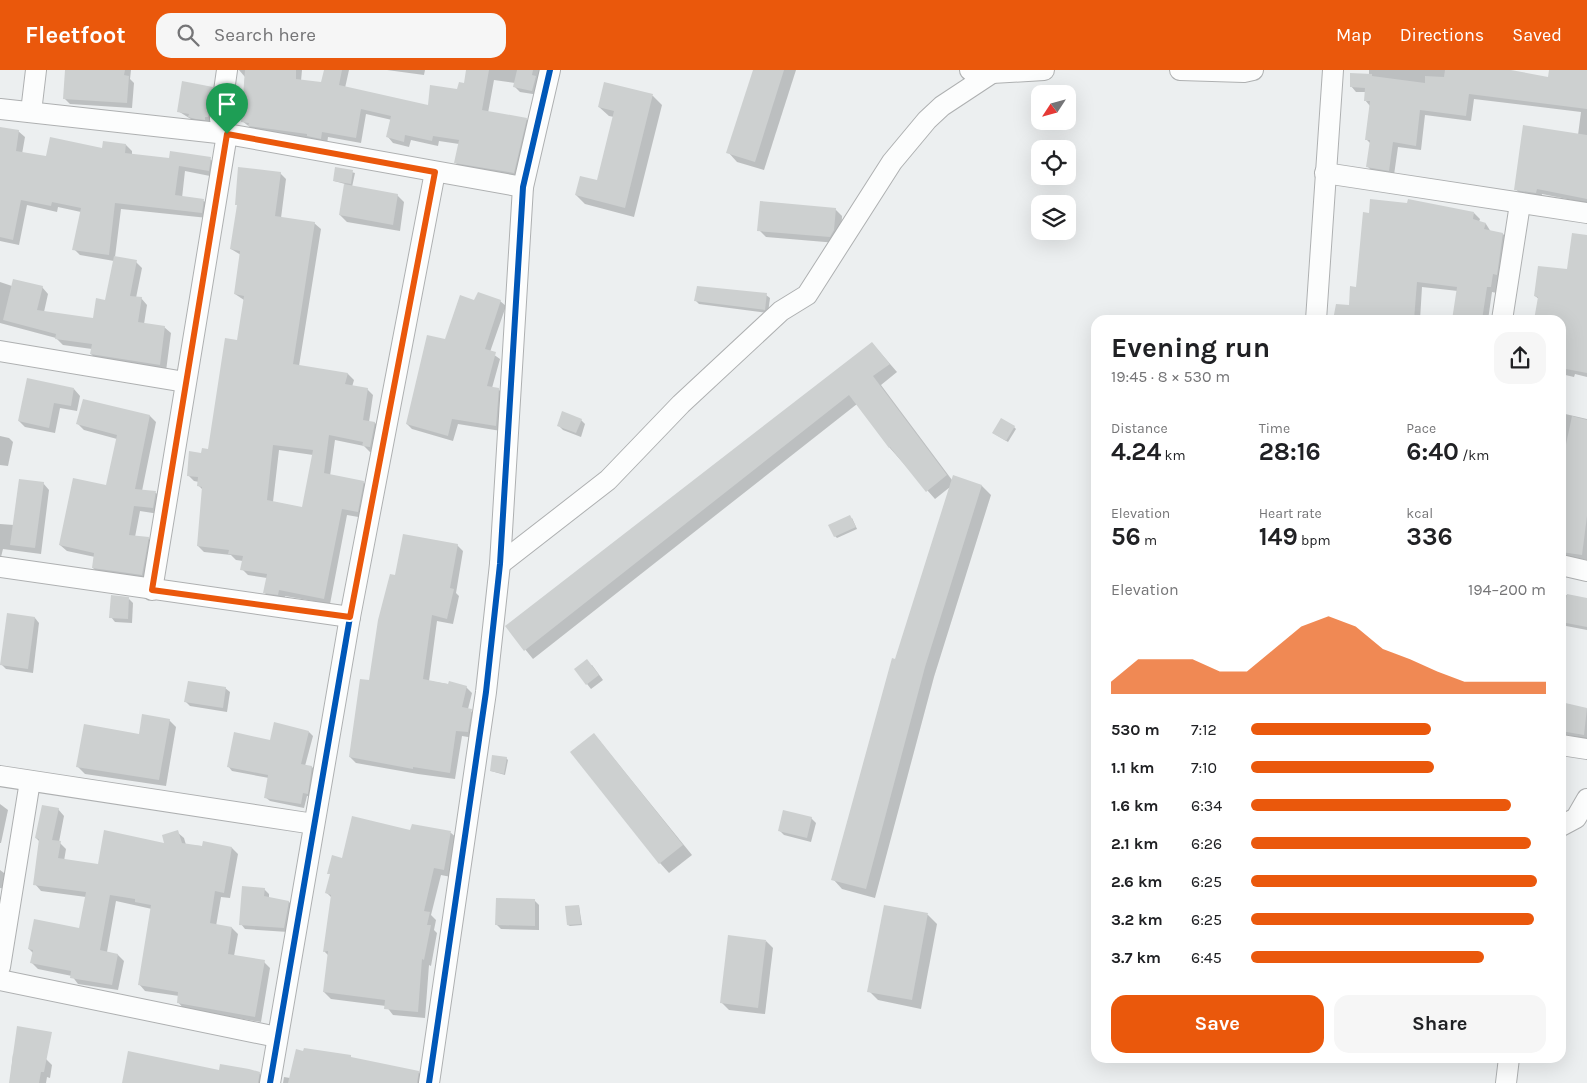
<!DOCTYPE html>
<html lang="en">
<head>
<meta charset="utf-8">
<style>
	:root { --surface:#fff; --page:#f6f6f6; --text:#202124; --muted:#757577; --accent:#ea580c }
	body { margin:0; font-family:Karla,sans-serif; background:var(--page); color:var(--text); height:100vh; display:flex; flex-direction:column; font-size:19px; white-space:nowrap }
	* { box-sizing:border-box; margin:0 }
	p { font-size:16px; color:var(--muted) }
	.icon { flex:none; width:28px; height:28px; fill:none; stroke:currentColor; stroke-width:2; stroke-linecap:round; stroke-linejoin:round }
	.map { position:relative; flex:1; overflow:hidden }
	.sheet { position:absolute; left:1091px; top:245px; width:475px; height:748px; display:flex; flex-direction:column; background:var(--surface); border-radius:15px; box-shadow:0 5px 20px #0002 }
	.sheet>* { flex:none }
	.needle { width:32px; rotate:234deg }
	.tools { position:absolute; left:1031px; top:15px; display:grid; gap:10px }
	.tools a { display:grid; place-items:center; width:45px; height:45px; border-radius:10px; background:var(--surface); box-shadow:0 5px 20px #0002; font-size:25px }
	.pin { position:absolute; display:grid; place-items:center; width:42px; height:42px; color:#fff; margin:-51px -21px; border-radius:50% 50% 50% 0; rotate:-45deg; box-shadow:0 0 5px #0007 }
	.pin .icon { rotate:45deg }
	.round { display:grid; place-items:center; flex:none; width:52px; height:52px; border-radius:15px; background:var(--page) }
	.head { display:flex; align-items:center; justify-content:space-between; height:85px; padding:0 20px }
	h1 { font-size:28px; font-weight:700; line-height:38px }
	.stats { display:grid; grid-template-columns:repeat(3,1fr); gap:8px; height:85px; padding:5px 20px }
	.stats div { display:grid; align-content:center }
	.stats b { font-size:25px; font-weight:700 }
	.stats small { font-size:14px; font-weight:400 }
	.stats p { font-size:14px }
	.chart { height:140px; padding:10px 20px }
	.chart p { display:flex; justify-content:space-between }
	.chart svg { width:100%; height:90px; margin-top:5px; fill:var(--accent); opacity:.7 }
	.cta { display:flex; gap:10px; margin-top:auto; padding:10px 20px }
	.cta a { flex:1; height:58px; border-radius:15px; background:var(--accent); color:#fff; font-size:20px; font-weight:700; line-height:58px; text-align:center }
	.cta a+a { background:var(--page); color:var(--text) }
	ul { padding:0 20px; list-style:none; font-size:16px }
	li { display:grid; grid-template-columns:80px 60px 1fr; align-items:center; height:38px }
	li i { height:12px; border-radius:6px; background:var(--accent) }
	header { display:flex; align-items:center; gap:30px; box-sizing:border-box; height:70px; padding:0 25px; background:var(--accent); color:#fff }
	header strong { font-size:24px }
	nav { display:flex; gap:28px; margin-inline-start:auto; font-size:18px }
	.search { width:350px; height:45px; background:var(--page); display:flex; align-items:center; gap:12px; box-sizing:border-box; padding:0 18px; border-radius:15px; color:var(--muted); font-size:19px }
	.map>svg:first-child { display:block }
</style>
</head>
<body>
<header>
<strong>Fleetfoot</strong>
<div class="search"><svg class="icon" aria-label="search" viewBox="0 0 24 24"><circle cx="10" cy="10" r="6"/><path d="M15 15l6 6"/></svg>Search here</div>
<nav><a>Map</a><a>Directions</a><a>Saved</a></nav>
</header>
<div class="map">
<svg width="1587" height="1013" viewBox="0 0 1587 1013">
	<rect width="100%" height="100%" fill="#eceff0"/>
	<g fill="#0003" fill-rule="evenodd">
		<path d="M 66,0 L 131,0 L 130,9 L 134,13 L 132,38 L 70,34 L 64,28 Z"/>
		<path d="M 239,0 L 302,0 L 301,11 L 322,14 L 325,0 L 349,0 L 345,18 L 429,36 L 458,21 L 465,14 L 468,0 L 540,0 L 539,25 L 520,22 L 515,17 L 515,13 L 494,10 L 488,43 L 526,49 L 532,55 L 519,108 L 461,98 L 455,92 L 459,74 L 439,71 L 438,76 L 411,70 L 409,77 L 393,73 L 388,67 L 392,50 L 366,44 L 361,73 L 328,67 L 327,74 L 255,61 L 242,51 L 245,7 Z"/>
		<path d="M 387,0 L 425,0 L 424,5 Z"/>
		<path d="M 754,0 L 796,0 L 764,100 L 737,92 L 728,82 Z"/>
		<path d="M 1369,0 L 1504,0 L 1549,8 L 1550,0 L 1587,0 L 1587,133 L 1542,124 L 1541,128 L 1521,125 L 1516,119 L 1578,65 L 1581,42 L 1474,29 L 1471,51 L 1425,45 L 1421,80 L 1398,77 L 1394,105 L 1373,102 L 1368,97 L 1371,74 L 1366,69 L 1370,36 L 1365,30 L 1365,22 L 1356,22 L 1351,16 L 1369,5 Z"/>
		<path d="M 605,13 L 653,26 L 662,35 L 634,147 L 585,134 L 576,125 L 598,112 L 614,47 L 609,46 L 599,37 Z"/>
		<path d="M 212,18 L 216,23 L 212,51 L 209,51 L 209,53 L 194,51 L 178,41 Z"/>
		<path d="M 0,58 L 18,61 L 25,67 L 22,84 L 47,88 L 126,75 L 132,81 L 132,85 L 170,89 L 210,89 L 217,95 L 215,107 L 185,101 L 182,128 L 204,131 L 210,137 L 208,148 L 121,139 L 115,187 L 136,192 L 142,198 L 136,228 L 141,228 L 147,235 L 144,254 L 164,257 L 171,263 L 166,301 L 97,290 L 91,284 L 92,279 L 63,275 L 56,268 L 0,253 L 0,212 L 12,216 L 42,217 L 48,224 L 44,242 L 94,250 L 106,231 L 114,191 L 80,185 L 74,179 L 81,142 L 58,137 L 57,142 L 27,135 L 19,175 L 0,171 Z"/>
		<path d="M 336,98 L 355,103 L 352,117 L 397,125 L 404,132 L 400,161 L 347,152 L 340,145 L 345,114 L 334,111 Z"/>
		<path d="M 280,103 L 286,109 L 281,148 L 314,153 L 321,159 L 299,296 L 348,304 L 354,310 L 352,317 L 367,319 L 373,325 L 369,352 L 375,353 L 381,359 L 376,383 L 370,382 L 364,376 L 335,370 L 330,406 L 363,412 L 369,418 L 364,448 L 347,445 L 330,534 L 285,526 L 284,530 L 270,528 L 264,522 L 267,508 L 248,505 L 242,499 L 243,491 L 236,490 L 231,485 L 204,482 L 198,476 L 203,420 L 198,415 L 199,412 L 194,411 L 188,405 L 202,384 L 209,381 L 238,271 L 244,230 L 235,224 L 241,185 L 231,179 ZM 279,380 L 313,385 L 303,438 L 273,432 Z"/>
		<path d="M 835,139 L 842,146 L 841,168 L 837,173 L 766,167 L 759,160 Z"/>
		<path d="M 1474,143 L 1480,149 L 1479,152 L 1486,154 L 1491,162 L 1503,164 L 1509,170 L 1503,210 L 1498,210 L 1497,223 L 1492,222 L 1488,250 L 1453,250 L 1458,221 L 1422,217 L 1420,250 L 1335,250 L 1350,237 L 1358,218 Z"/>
		<path d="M 1587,166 L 1587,307 L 1575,304 L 1574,307 L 1561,304 L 1561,250 L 1535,250 L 1539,229 L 1535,226 L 1568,201 Z"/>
		<path d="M 766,225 L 770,228 L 768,243 L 699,234 L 695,230 Z"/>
		<path d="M 500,231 L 506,236 L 490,282 L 500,289 L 492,318 L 498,319 L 504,325 L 501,361 L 458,354 L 453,371 L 412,359 L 407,354 L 446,271 L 475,232 Z"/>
		<path d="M 872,273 L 897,302 L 881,315 L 952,410 L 954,407 L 982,416 L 991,425 L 934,607 L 875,828 L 842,819 L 833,809 L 950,417 L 935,429 L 889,377 L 857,334 L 533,589 L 507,557 Z"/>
		<path d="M 74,319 L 80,326 L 77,341 L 60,338 L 55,363 L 25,357 L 19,351 Z"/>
		<path d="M 84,331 L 150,346 L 156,352 L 142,421 L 156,423 L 162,429 L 159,444 L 140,441 L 135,467 L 148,468 L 154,474 L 148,511 L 99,504 L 93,498 L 95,487 L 67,481 L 60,475 L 107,416 L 117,369 L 84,360 L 78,354 Z"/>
		<path d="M 1561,343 L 1587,349 L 1587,490 L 1561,486 Z"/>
		<path d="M 581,350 L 585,354 L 581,367 L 563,360 L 558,355 Z"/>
		<path d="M 1014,357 L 1016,359 L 1008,372 L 993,363 Z"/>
		<path d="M 0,366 L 9,368 L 13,372 L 8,396 L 0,395 Z"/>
		<path d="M 43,413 L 49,420 L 41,484 L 3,479 L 0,491 L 0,454 L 14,455 Z"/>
		<path d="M 852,448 L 857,459 L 837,468 L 835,466 Z"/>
		<path d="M 457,475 L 463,481 L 456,523 L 459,526 L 453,554 L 437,551 L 429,611 L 466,617 L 472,623 L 468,639 L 477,646 L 474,668 L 462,666 L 455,709 L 418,704 L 356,693 L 350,687 L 396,507 Z"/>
		<path d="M 1561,524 L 1587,529 L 1587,560 L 1561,555 Z"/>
		<path d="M 129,529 L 133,533 L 132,553 L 115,552 L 111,547 Z"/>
		<path d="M 8,545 L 35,548 L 39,553 L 33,603 L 6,599 L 2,595 Z"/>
		<path d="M 592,595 L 603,610 L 591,619 L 576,600 Z"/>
		<path d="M 225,618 L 230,622 L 227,642 L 190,636 L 186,632 Z"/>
		<path d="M 1561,633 L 1587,639 L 1587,669 L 1561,664 Z"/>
		<path d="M 169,650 L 176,657 L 166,716 L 85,704 L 78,697 Z"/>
		<path d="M 309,662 L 313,666 L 305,696 L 312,697 L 316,701 L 312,727 L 307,726 L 304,738 L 270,731 L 265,727 L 269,708 L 232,701 L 228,696 Z"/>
		<path d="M 594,664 L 692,785 L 669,803 L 660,793 Z"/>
		<path d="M 506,688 L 508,690 L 505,705 L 491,701 Z"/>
		<path d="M 0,734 L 8,740 L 1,773 L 0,773 Z"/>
		<path d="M 58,739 L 64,746 L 59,772 L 66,779 L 64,791 L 99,795 L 166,774 L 177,762 L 184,768 L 186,775 L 232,778 L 238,784 L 230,828 L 221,827 L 216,856 L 232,858 L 238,864 L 234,886 L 264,892 L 270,898 L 261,952 L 184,939 L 178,932 L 179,926 L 145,921 L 139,914 L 152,839 L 116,831 L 107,882 L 118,885 L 124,891 L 118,920 L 78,914 L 72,906 L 38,899 L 32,893 L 33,883 L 29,879 L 80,860 L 86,827 L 41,821 L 35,814 L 40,772 L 36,768 Z"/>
		<path d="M 811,748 L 816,753 L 811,772 L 784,765 L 779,760 Z"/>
		<path d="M 411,761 L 451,763 L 458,769 L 451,807 L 441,805 L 431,845 L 436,850 L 434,860 L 437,863 L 431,896 L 429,895 L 425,948 L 393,945 L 386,936 L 331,929 L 324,922 L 329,886 L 324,881 L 332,828 L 327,823 L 331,805 L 329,803 L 343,789 Z"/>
		<path d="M 0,800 L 8,806 L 7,819 L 0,818 Z"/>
		<path d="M 264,819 L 269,824 L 269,828 L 289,832 L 293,836 L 288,862 L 245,859 L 241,854 Z"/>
		<path d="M 534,830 L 539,835 L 539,860 L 501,859 L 497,855 Z"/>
		<path d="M 579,836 L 582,855 L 570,856 L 568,855 Z"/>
		<path d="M 885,836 L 928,845 L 937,854 L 921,939 L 878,930 L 869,921 Z"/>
		<path d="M 766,871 L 773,878 L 765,944 L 729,940 L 722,933 Z"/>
		<path d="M 13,984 L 46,989 L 52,995 L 50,1008 L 47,1007 L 46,1013 L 10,1013 Z"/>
		<path d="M 353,989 L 418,1002 L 424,1008 L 424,1013 L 283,1013 L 284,1007 L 290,1008 Z"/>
		<path d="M 220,1002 L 259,1003 L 265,1009 L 265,1013 L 123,1013 Z"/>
	</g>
	<g fill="#cdd0d0" fill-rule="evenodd">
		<path d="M 65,0 L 125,0 L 124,5 L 129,6 L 127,33 L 63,29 Z"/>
		<path d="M 245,0 L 296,0 L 296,9 L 321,12 L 324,0 L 342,0 L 339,15 L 428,35 L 430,15 L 457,19 L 459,12 L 464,13 L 466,0 L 489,0 L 482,40 L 527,48 L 514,103 L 454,93 L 459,70 L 433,66 L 432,71 L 405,65 L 404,72 L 386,67 L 391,46 L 361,39 L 356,68 L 322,62 L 321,69 L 307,66 L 307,64 L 248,56 L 249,53 L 241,52 Z"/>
		<path d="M 517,0 L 533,0 L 532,5 L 536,6 L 532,21 L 513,17 Z"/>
		<path d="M 753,0 L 784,0 L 755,92 L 726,83 Z"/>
		<path d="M 1445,0 L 1511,0 L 1548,7 L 1549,0 L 1587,0 L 1587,39 L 1469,24 L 1466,46 L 1420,40 L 1416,76 L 1393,72 L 1389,101 L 1366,97 L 1370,70 L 1365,70 L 1370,31 L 1364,31 L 1365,18 L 1350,17 L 1350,3 L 1372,4 L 1372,6 L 1425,13 L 1425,6 L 1444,7 Z"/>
		<path d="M 182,11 L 213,17 L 208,47 L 205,47 L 205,50 L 196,49 L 188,47 L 189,44 L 177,42 Z"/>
		<path d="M 604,12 L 653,24 L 625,138 L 575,125 L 580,106 L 597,110 L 614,41 L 598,37 Z"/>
		<path d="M 1523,55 L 1587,65 L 1587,129 L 1537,119 L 1536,123 L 1514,120 Z"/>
		<path d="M 0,57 L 19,60 L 16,81 L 46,86 L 50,67 L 102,78 L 103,71 L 126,74 L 125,83 L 169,88 L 170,81 L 211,87 L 209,101 L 179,96 L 175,125 L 204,129 L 202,143 L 115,133 L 109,185 L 72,180 L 81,138 L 52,132 L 51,136 L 21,130 L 13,170 L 0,167 Z"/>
		<path d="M 238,97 L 281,102 L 275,146 L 315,152 L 293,294 L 348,303 L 345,314 L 368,318 L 363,350 L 375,352 L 370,377 L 362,376 L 363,372 L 329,365 L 324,403 L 364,411 L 358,442 L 342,439 L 324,529 L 279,520 L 278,525 L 263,523 L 267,504 L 240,500 L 243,486 L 228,484 L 229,480 L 197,476 L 202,417 L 197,416 L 198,407 L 187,406 L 189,381 L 201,383 L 202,378 L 208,379 L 225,268 L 237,270 L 244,226 L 234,224 L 240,181 L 230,179 L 237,135 L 235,135 ZM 273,375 L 313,380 L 302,437 L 267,430 Z"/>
		<path d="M 335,97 L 353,100 L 351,114 L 333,111 Z"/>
		<path d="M 344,114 L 398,124 L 393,155 L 339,145 Z"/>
		<path d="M 1370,129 L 1407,133 L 1408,129 L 1474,142 L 1473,149 L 1486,153 L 1484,159 L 1503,163 L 1497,205 L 1493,204 L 1491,217 L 1487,217 L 1482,250 L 1452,250 L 1457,217 L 1417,212 L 1414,250 L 1333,250 L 1336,234 L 1349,235 L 1350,216 L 1356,217 L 1363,142 L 1369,143 Z"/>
		<path d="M 760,131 L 836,138 L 834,160 L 830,167 L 757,161 Z"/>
		<path d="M 1572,163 L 1587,165 L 1587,303 L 1561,298 L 1561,250 L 1534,250 L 1538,227 L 1534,226 L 1538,196 L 1567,199 Z"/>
		<path d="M 114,186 L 137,190 L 130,226 L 142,227 L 138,252 L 165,256 L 160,295 L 90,284 L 92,274 L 55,269 L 56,264 L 3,250 L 13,209 L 43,216 L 37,240 L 93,248 L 96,228 L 105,230 Z"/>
		<path d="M 697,216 L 767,223 L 765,240 L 694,231 Z"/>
		<path d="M 478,222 L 501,230 L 485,279 L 496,282 L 487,316 L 499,318 L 496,356 L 452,349 L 448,366 L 406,354 L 427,265 L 445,269 L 460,225 L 474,230 Z"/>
		<path d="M 872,272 L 890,294 L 873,306 L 947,405 L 926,422 L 890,377 L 889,378 L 849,325 L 524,581 L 505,556 Z"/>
		<path d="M 27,308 L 74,318 L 71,336 L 54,333 L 49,358 L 18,351 Z"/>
		<path d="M 83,329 L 150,345 L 135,419 L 156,421 L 153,438 L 134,436 L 129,465 L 149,467 L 142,505 L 92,498 L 94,483 L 59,475 L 73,408 L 106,415 L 117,365 L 76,354 Z"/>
		<path d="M 562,341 L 582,349 L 576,363 L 557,356 Z"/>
		<path d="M 1572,346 L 1587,350 L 1587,446 L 1582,485 L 1561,482 L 1561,398 Z"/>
		<path d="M 1001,348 L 1015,356 L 1006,371 L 992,363 Z"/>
		<path d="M 953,405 L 982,415 L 925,597 L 866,819 L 831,810 L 892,588 L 895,589 Z"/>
		<path d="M 19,409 L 44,412 L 35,478 L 10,475 Z"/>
		<path d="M 850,445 L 856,457 L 834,467 L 828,455 Z"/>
		<path d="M 403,464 L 458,474 L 450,518 L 454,519 L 447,549 L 432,545 L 423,609 L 448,614 L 449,611 L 467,616 L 462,637 L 472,639 L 468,662 L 456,661 L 450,703 L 413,697 L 413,699 L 349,687 L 360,609 L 369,610 L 378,550 L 390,504 L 395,505 Z"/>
		<path d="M 1567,524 L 1587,528 L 1587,557 L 1561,552 L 1561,528 L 1566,529 Z"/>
		<path d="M 111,525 L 129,527 L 128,549 L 109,548 Z"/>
		<path d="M 7,543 L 35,547 L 28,599 L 0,595 Z"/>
		<path d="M 587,589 L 599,605 L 586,615 L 574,599 Z"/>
		<path d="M 188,611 L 226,617 L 223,638 L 184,632 Z"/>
		<path d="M 1561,632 L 1587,638 L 1584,665 L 1561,661 Z"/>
		<path d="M 142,644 L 170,649 L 159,710 L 76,697 L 84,654 L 139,664 Z"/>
		<path d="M 274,652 L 309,661 L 301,694 L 312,696 L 308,724 L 303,723 L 301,734 L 264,728 L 268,705 L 227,697 L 234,662 L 270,670 Z"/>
		<path d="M 594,663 L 683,775 L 659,794 L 570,682 Z"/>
		<path d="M 492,685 L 507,687 L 504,704 L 490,701 Z"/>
		<path d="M 42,735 L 59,738 L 52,770 L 61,771 L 58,788 L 98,794 L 104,760 L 164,773 L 162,765 L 178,760 L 182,773 L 202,776 L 203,771 L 232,777 L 224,823 L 215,821 L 210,853 L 232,857 L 228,884 L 265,890 L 255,947 L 177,933 L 178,922 L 138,915 L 151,835 L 135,832 L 135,829 L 110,825 L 100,880 L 118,884 L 112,915 L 70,908 L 71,901 L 30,893 L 33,880 L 28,879 L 34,849 L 79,858 L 86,822 L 33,815 L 39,769 L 35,768 Z"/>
		<path d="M 783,740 L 812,747 L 807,768 L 778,761 Z"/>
		<path d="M 352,746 L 410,760 L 412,754 L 451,761 L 444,800 L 434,798 L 424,841 L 430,842 L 427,855 L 431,855 L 424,890 L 422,889 L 418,942 L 384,939 L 385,930 L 323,922 L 328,881 L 323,882 L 331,825 L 325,823 L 330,804 L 327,804 L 332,785 L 342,788 Z"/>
		<path d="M 242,816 L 265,818 L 264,826 L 289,831 L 284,858 L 239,855 Z"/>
		<path d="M 496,828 L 535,829 L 535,856 L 495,855 Z"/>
		<path d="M 579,835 L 581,854 L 567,855 L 565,836 Z"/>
		<path d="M 884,835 L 928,843 L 912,930 L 867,922 Z"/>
		<path d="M 728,865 L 766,870 L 758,938 L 720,933 Z"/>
		<path d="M 17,956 L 52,962 L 44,1002 L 41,1002 L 39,1013 L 9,1013 Z"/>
		<path d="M 304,978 L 351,985 L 351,987 L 419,1001 L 417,1013 L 288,1013 L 296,979 L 303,981 Z"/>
		<path d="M 128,981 L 219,1000 L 220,994 L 249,999 L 260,1002 L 258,1013 L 122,1013 Z"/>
	</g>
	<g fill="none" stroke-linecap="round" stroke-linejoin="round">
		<defs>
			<g id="minor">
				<path d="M 970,0 L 992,3 L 1044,0"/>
				<path d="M 1180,0 L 1244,2 L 1253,0"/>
				<path d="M 0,39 L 227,64 L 523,117"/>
				<path d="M 31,42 L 36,0"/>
				<path d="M 1325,103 L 1587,143"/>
				<path d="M 1316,250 L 1333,0"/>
				<path d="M 1502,250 L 1520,134"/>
				<path d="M 0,281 L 185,312"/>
				<path d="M 500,494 L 608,410 L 681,334 L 781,241 L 807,225 L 892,92 L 927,50 L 942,36 L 992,3"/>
				<path d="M 1561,495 L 1587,501"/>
				<path d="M 0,497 L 350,547"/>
				<path d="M 152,520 L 227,64 L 220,49 L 227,0"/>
				<path d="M 1561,675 L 1587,679"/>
				<path d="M 0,706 L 314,754"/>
				<path d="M 1561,756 L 1576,748 L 1587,729"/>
				<path d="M 0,897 L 30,711"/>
				<path d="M 0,910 L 277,967"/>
				<path d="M 270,1013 L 350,547 L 435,102"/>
				<path d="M 429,1013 L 486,622 L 500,494 L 523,117 L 550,0"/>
				<path d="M 1506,1013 L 1509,988"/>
			</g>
		</defs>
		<use href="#minor" stroke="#aeb0b1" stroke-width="22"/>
		<use href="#minor" stroke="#fcfdfd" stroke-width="20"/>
		<defs>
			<g id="cycleway">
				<path d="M 270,1013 L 350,547 L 435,102"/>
				<path d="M 429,1013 L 486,622 L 500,494 L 523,117 L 550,0"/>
			</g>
		</defs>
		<use href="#cycleway" stroke="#fff" stroke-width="9"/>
		<use href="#cycleway" stroke="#0057b8" stroke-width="6"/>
	</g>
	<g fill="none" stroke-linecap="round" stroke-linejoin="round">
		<defs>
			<path id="route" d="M 227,64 L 435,102 L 350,547 L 152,520 Z"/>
		</defs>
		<use href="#route" stroke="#fff" stroke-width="10"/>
		<use href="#route" stroke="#ea580c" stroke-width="6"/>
	</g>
</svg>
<div class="tools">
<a><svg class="needle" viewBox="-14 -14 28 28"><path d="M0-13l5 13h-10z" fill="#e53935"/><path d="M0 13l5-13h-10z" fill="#757577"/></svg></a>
<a><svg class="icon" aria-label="locate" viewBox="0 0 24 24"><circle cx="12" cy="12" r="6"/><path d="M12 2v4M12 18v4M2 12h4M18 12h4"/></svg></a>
<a><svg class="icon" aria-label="layers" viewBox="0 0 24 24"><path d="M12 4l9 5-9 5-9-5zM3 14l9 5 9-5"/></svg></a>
</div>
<div class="pin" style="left:227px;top:64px;background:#1e9e55"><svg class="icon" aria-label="arrive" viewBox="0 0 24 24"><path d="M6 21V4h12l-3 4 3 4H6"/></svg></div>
<section class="sheet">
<div class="head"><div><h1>Evening run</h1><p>19:45 · 8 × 530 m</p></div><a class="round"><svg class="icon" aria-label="share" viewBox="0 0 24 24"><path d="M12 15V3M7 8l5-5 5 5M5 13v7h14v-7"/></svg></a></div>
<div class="stats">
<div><p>Distance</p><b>4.24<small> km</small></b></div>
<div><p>Time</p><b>28:16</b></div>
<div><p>Pace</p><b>6:40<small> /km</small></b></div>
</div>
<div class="stats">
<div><p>Elevation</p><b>56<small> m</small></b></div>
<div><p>Heart rate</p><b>149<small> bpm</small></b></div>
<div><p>kcal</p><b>336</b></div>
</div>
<div class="chart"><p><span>Elevation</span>194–200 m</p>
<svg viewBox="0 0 160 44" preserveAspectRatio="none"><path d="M0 44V38L10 27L20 27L30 27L40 33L50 33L60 22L70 11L80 6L90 11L100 22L110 27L120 33L130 38L140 38L150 38L160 38V44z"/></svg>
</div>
<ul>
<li><b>530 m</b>7:12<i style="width:61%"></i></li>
<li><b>1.1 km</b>7:10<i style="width:62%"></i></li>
<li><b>1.6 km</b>6:34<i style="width:88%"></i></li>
<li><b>2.1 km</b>6:26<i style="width:95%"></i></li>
<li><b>2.6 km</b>6:25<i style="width:97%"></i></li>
<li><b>3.2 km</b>6:25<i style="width:96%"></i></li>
<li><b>3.7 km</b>6:45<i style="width:79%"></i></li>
</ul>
<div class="cta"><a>Save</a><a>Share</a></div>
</section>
</div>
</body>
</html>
